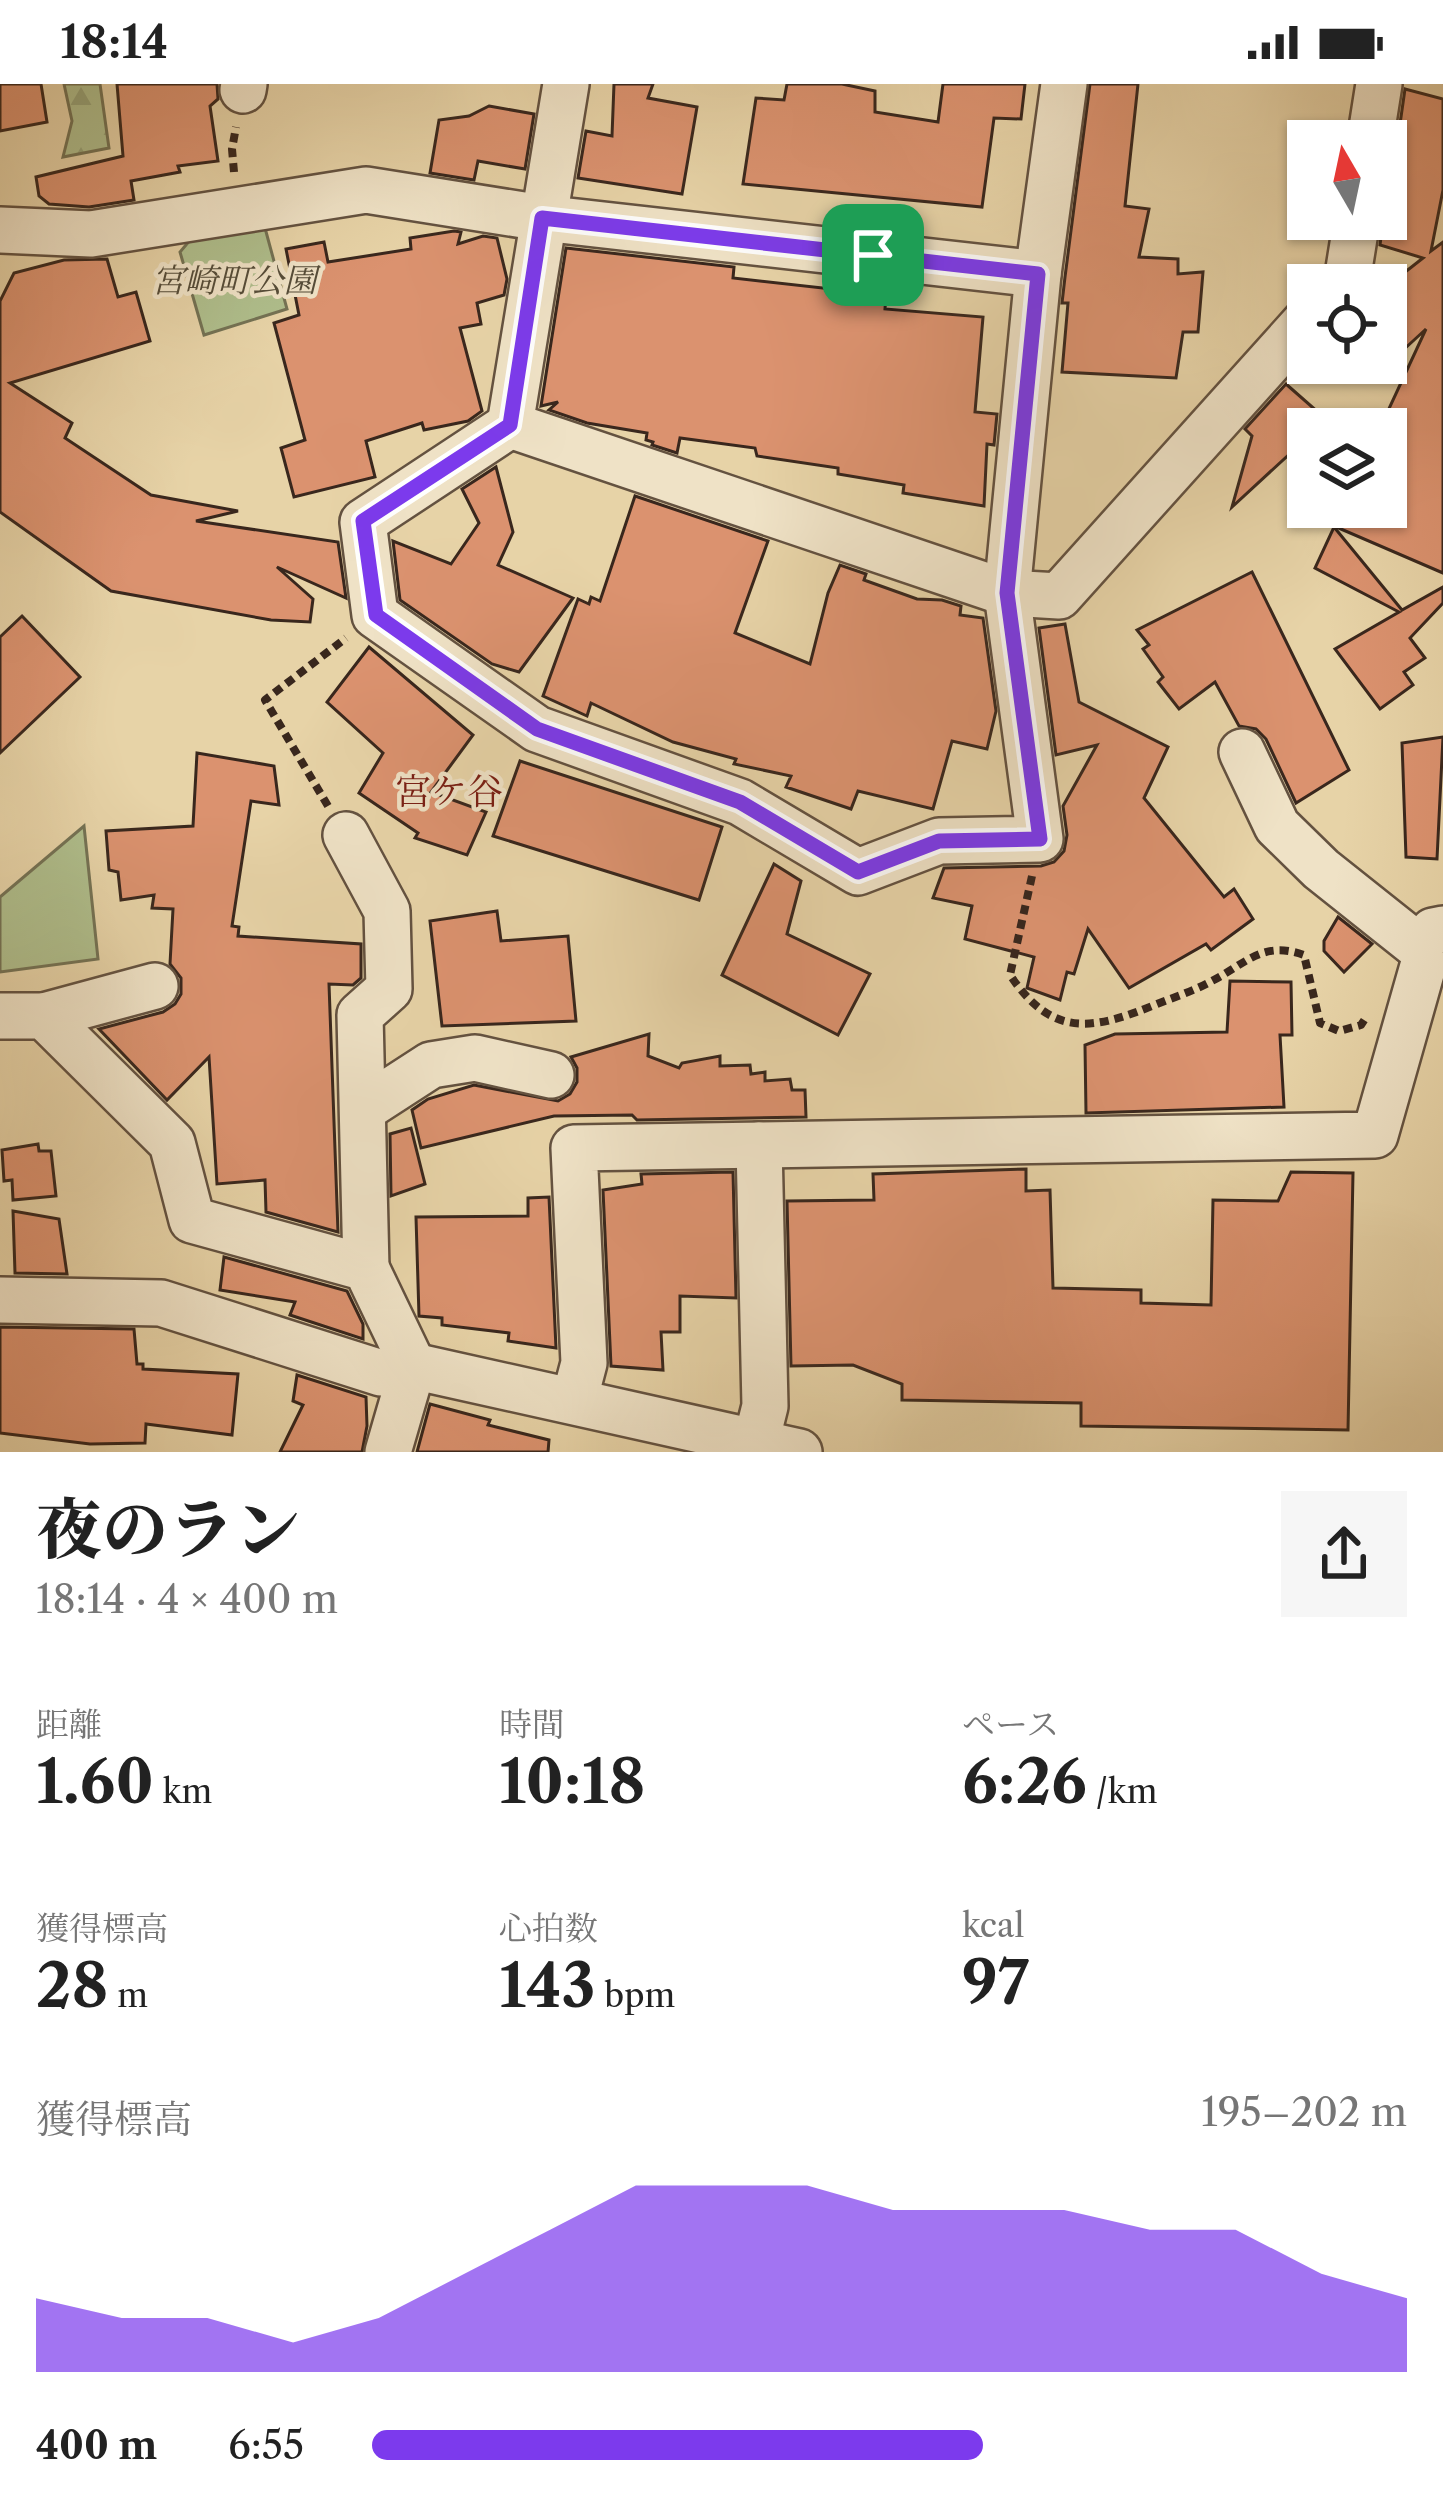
<!DOCTYPE html>
<html lang="ja">
<head>
<meta charset="utf-8">
<style>
	:root { --surface:#fff; --page:#f6f6f6; --text:#222; --muted:#767676; --accent:#7c3aed }
	body { margin:0; font-family:"Libre Caslon Text","Noto Serif JP",serif; background:var(--page); color:var(--text); height:100vh; display:flex; flex-direction:column; font-size:45px; white-space:nowrap }
	* { box-sizing:border-box; margin:0 }
	p { font-size:39px; color:var(--muted) }
	.icon { flex:none; width:66px; height:66px; fill:none; stroke:currentColor; stroke-width:2; stroke-linecap:round; stroke-linejoin:round }
	.map { position:relative; height:1368px; overflow:hidden }
	.details { display:flex; flex-direction:column; background:var(--surface); flex:1 }
	.details>* { flex:none }
	.needle { width:78px; rotate:351deg }
	.controls { position:absolute; left:1287px; top:36px; display:grid; gap:24px }
	.controls a { display:grid; place-items:center; width:120px; height:120px; border-radius:0px; background:var(--surface); box-shadow:0 3px 9px #0004; font-size:60px }
	.pin { position:absolute; display:grid; place-items:center; width:102px; height:102px; color:#fff; margin:-51px; border-radius:24px; box-shadow:0 6px 18px #0006 }
	.round { display:grid; place-items:center; flex:none; width:126px; height:126px; border-radius:0px; background:var(--page) }
	.headline { display:flex; align-items:center; justify-content:space-between; height:204px; padding:0 36px }
	h1 { font-size:66px; font-weight:800; line-height:90px }
	.metrics { display:grid; grid-template-columns:repeat(3,1fr); gap:18px; height:204px; padding:12px 36px }
	.metrics div { display:grid; align-content:center }
	.metrics b { font-size:60px; font-weight:800 }
	.metrics small { font-size:33px; font-weight:400 }
	.metrics p { font-size:33px }
	.chart { height:336px; padding:24px 36px }
	.chart p { display:flex; justify-content:space-between }
	.chart svg { width:100%; height:216px; margin-top:12px; fill:var(--accent); opacity:.7 }
	ul { padding:0 36px; list-style:none; font-size:39px }
	li { display:grid; grid-template-columns:192px 144px 1fr; align-items:center; height:90px }
	li i { height:30px; border-radius:15px; background:var(--accent) }
	.status { display:flex; justify-content:space-between; align-items:center; height:84px; padding:0 60px; background:var(--surface); direction:ltr }
	.status svg { height:33px; fill:currentColor }
	.map>svg:first-child { display:block }
</style>
</head>
<body>
<div class="status"><b>18:14</b><svg viewBox="0 0 49 12"><path d="M0 12V9h3v3zM5 12V6h3v6zM10 12V3h3v9zM15 12V0h3v12zM26 1h20v11H26zM47 4h2v5h-2z"/></svg></div>
<div class="map">
<svg width="1443" height="1368" viewBox="0 0 1443 1368">
	<defs>
		<pattern id="forest-firs" width="22" height="20" patternUnits="userSpaceOnUse" patternTransform="scale(3)"><rect width="22" height="20" fill="#afbe8c"/><path d="M5 1l3.5 6h-7zM16 11l3.5 6h-7z" fill="#97a378"/></pattern>
	</defs>
	<rect width="100%" height="100%" fill="#e7d3a7"/>
	<filter id="stains"><feTurbulence type="fractalNoise" baseFrequency=".00167" numOctaves="4"/><feColorMatrix values="0 0 0 0 .2 0 0 0 0 .09 0 0 0 0 .02 0 0 0 .5 -.17"/></filter>
	<radialGradient id="worn" r=".72"><stop offset=".6" stop-color="#630" stop-opacity="0"/><stop offset="1" stop-color="#630" stop-opacity=".3"/></radialGradient>
	<path fill="url(#forest-firs)" stroke="#747254" stroke-width="3" d="M 64,0 L 100,0 L 109,64 L 63,73 L 72,37 Z"/>
	<g fill="#afbe8c" stroke="#747254" stroke-width="3">
		<path d="M 265,144 L 287,225 L 204,251 L 180,168 L 191,155 Z"/>
		<path d="M 84,742 L 98,875 L 0,888 L 0,813 Z"/>
	</g>
	<g fill="#db926f" stroke="#39271d" stroke-width="3">
		<path d="M 0,0 L 41,0 L 47,38 L 0,47 Z"/>
		<path d="M 117,0 L 217,0 L 218,15 L 210,22 L 218,77 L 178,82 L 180,88 L 131,97 L 134,116 L 89,123 L 49,120 L 39,112 L 36,93 L 123,72 Z"/>
		<path d="M 614,0 L 653,0 L 648,14 L 697,23 L 682,110 L 578,94 L 586,47 L 612,52 Z"/>
		<path d="M 787,0 L 842,0 L 875,7 L 875,28 L 938,38 L 943,0 L 1025,0 L 1021,35 L 994,34 L 982,123 L 743,100 L 756,14 L 784,16 Z"/>
		<path d="M 1090,0 L 1138,0 L 1125,122 L 1149,125 L 1139,173 L 1178,175 L 1178,190 L 1203,188 L 1198,248 L 1183,248 L 1176,294 L 1062,288 L 1068,219 L 1062,219 L 1065,193 Z"/>
		<path d="M 1405,5 L 1443,15 L 1443,106 L 1431,167 L 1443,158 L 1443,489 L 1290,423 L 1386,423 L 1386,331 L 1426,245 L 1400,269 L 1386,254 L 1386,203 L 1423,174 L 1380,161 L 1391,74 L 1397,61 Z"/>
		<path d="M 489,22 L 534,30 L 525,85 L 478,77 L 474,96 L 430,89 L 439,36 L 469,32 Z"/>
		<path d="M 454,147 L 461,148 L 458,160 L 483,152 L 497,154 L 507,195 L 504,211 L 477,219 L 481,240 L 460,244 L 482,327 L 468,337 L 424,346 L 422,339 L 366,357 L 375,393 L 294,413 L 281,364 L 305,356 L 274,239 L 299,231 L 286,165 L 324,158 L 328,178 L 411,165 L 410,154 Z"/>
		<path d="M 566,164 L 734,183 L 733,194 L 886,211 L 885,225 L 983,233 L 975,328 L 997,330 L 994,361 L 987,360 L 984,422 L 903,409 L 904,401 L 838,390 L 838,384 L 757,372 L 755,364 L 680,354 L 677,369 L 652,361 L 653,358 L 646,356 L 647,349 L 587,339 L 549,326 L 558,318 L 541,322 Z"/>
		<path d="M 107,175 L 118,213 L 136,208 L 150,257 L 10,299 L 72,339 L 65,354 L 151,411 L 238,427 L 196,437 L 338,458 L 346,514 L 277,483 L 313,515 L 310,538 L 271,536 L 111,507 L 0,428 L 0,217 L 14,189 L 64,176 Z"/>
		<path d="M 1286,300 L 1327,336 L 1317,345 L 1308,345 L 1308,353 L 1232,423 L 1252,352 L 1245,345 Z"/>
		<path d="M 496,383 L 513,448 L 498,481 L 573,514 L 519,588 L 492,580 L 400,516 L 393,457 L 451,480 L 479,439 L 462,405 Z"/>
		<path d="M 635,412 L 768,457 L 735,549 L 810,580 L 828,509 L 840,481 L 866,490 L 864,496 L 917,515 L 942,516 L 961,522 L 960,531 L 983,534 L 996,627 L 987,665 L 952,657 L 933,725 L 858,707 L 851,725 L 786,703 L 791,692 L 734,680 L 736,675 L 673,658 L 591,619 L 587,632 L 543,612 L 578,515 L 589,520 L 591,513 L 600,517 Z"/>
		<path d="M 1334,443 L 1402,526 L 1443,503 L 1443,519 L 1410,554 L 1425,574 L 1404,588 L 1413,601 L 1380,625 L 1335,565 L 1399,528 L 1315,484 Z"/>
		<path d="M 1252,488 L 1349,686 L 1296,719 L 1266,655 L 1256,645 L 1239,642 L 1215,598 L 1179,625 L 1158,598 L 1163,593 L 1143,565 L 1149,561 L 1137,546 Z"/>
		<path d="M 22,532 L 80,593 L 0,669 L 0,553 Z"/>
		<path d="M 1065,540 L 1079,618 L 1168,663 L 1144,714 L 1224,813 L 1234,805 L 1253,835 L 1211,866 L 1206,860 L 1129,904 L 1088,845 L 1074,890 L 1067,888 L 1060,916 L 1027,904 L 1034,873 L 965,855 L 972,822 L 933,814 L 944,784 L 1041,782 L 1054,778 L 1064,767 L 1067,751 L 1063,722 L 1097,661 L 1056,671 L 1039,544 Z"/>
		<path d="M 369,563 L 473,651 L 431,708 L 486,728 L 467,771 L 415,754 L 418,749 L 359,709 L 383,669 L 327,618 Z"/>
		<path d="M 1443,653 L 1437,775 L 1406,773 L 1402,659 Z"/>
		<path d="M 197,669 L 274,682 L 279,721 L 251,717 L 232,842 L 239,843 L 238,852 L 361,860 L 361,894 L 353,901 L 329,900 L 338,1148 L 266,1128 L 265,1096 L 217,1100 L 209,973 L 167,1016 L 99,945 L 163,928 L 175,920 L 181,910 L 181,894 L 170,880 L 173,825 L 152,824 L 154,811 L 121,816 L 118,788 L 109,786 L 106,747 L 193,742 Z"/>
		<path d="M 520,677 L 722,743 L 699,816 L 493,752 Z"/>
		<path d="M 774,780 L 801,797 L 787,850 L 870,890 L 838,951 L 722,891 Z"/>
		<path d="M 497,827 L 501,857 L 568,852 L 576,937 L 442,942 L 430,837 Z"/>
		<path d="M 1338,833 L 1372,860 L 1344,888 L 1324,867 L 1324,857 Z"/>
		<path d="M 1230,897 L 1291,898 L 1292,951 L 1280,951 L 1284,1023 L 1086,1029 L 1085,961 L 1115,950 L 1227,948 Z"/>
		<path d="M 649,950 L 648,972 L 679,984 L 682,979 L 720,972 L 720,982 L 750,981 L 751,990 L 765,988 L 765,997 L 790,995 L 792,1006 L 805,1006 L 806,1033 L 637,1036 L 632,1031 L 554,1032 L 421,1064 L 412,1026 L 428,1015 L 474,1001 L 558,1017 L 570,1010 L 577,998 L 577,984 L 571,973 Z"/>
		<path d="M 411,1044 L 425,1100 L 391,1112 L 390,1050 Z"/>
		<path d="M 38,1060 L 39,1067 L 51,1067 L 56,1112 L 13,1116 L 12,1096 L 4,1097 L 2,1066 Z"/>
		<path d="M 1026,1085 L 1026,1107 L 1050,1106 L 1053,1204 L 1141,1206 L 1141,1219 L 1211,1221 L 1213,1116 L 1278,1117 L 1291,1088 L 1353,1089 L 1348,1346 L 1081,1342 L 1081,1319 L 902,1316 L 902,1300 L 853,1281 L 791,1282 L 787,1117 L 874,1116 L 873,1090 Z"/>
		<path d="M 733,1088 L 736,1214 L 680,1212 L 680,1248 L 661,1248 L 663,1286 L 611,1282 L 603,1106 L 642,1100 L 641,1090 Z"/>
		<path d="M 549,1113 L 556,1264 L 508,1257 L 509,1249 L 442,1241 L 442,1234 L 419,1232 L 416,1133 L 528,1132 L 528,1114 Z"/>
		<path d="M 13,1127 L 59,1135 L 67,1190 L 15,1189 Z"/>
		<path d="M 224,1173 L 347,1207 L 363,1240 L 363,1255 L 290,1231 L 295,1218 L 220,1206 Z"/>
		<path d="M 0,1243 L 134,1245 L 137,1280 L 143,1280 L 143,1285 L 238,1290 L 232,1351 L 146,1340 L 145,1359 L 90,1360 L 0,1349 Z"/>
		<path d="M 297,1291 L 366,1313 L 367,1342 L 362,1368 L 280,1368 L 303,1321 L 293,1317 Z"/>
		<path d="M 430,1320 L 490,1336 L 488,1341 L 549,1356 L 548,1368 L 417,1368 Z"/>
	</g>
	<g fill="none" stroke-linecap="round" stroke-linejoin="round">
		<defs>
			<g id="minor">
				<path d="M 566,0 L 510,341 L 1007,509 L 1059,512 L 1308,235"/>
				<path d="M 243,6 L 244,0"/>
				<path d="M 1370,57 L 1379,0"/>
				<path d="M 0,146 L 91,150 L 366,106 L 542,134 L 1038,190"/>
				<path d="M 1339,201 L 1348,191 L 1357,135"/>
				<path d="M 510,341 L 363,438 L 375,531 L 537,645 L 740,718 L 858,788 L 939,757 L 1040,755 L 1007,509 L 1038,190 L 1064,0"/>
				<path d="M 1242,668 L 1277,742 L 1321,785 L 1414,859"/>
				<path d="M 346,751 L 387,827 L 389,905 L 360,931 L 366,1184"/>
				<path d="M 0,932 L 44,932 L 172,1059 L 192,1136 L 366,1184 L 413,1282 L 388,1368"/>
				<path d="M 44,932 L 155,902"/>
				<path d="M 363,1025 L 431,981 L 475,974 L 551,991"/>
				<path d="M 0,1216 L 161,1219 L 381,1289 L 413,1282 L 799,1368"/>
				<path d="M 574,1317 L 584,1279 L 574,1064 L 1375,1051 L 1433,847 L 1443,845"/>
				<path d="M 756,1358 L 765,1322 L 759,1061"/>
			</g>
		</defs>
		<use href="#minor" stroke="#645240" stroke-width="50"/>
		<g stroke="#39271d" stroke-width="8" stroke-dasharray="9 6" stroke-linecap="butt">
			<path d="M 234,88 L 232,65 L 236,43"/>
			<path d="M 328,722 L 265,616 L 346,554"/>
			<path d="M 1032,792 L 1010,891 C 1053,955 1093,946 1157,920 C 1175,913 1193,907 1210,898 C 1246,880 1262,856 1304,871 L 1320,939 L 1339,947 L 1361,941 L 1365,935"/>
		</g>
		<use href="#minor" stroke="#efe2c6" stroke-width="45"/>
	</g>
	<g fill="none" stroke-linecap="round" stroke-linejoin="round">
		<defs>
			<path id="route" d="M 542,134 L 1038,190 L 1007,509 L 1040,755 L 939,757 L 858,788 L 740,718 L 537,645 L 376,531 L 363,437 L 510,341 Z"/>
		</defs>
		<use href="#route" stroke="#fff" stroke-width="24"/>
		<use href="#route" stroke="#7c3aed" stroke-width="15"/>
	</g>
	<g text-anchor="middle" stroke-width="9" stroke-linejoin="round" paint-order="stroke">
		<g font-size="33" font-style="italic" fill="#564d39" stroke="#efe2c6">
			<text x="234" y="208">宮崎町公園</text>
		</g>
		<g font-size="36" fill="#7a1f14" stroke="#efe2c6">
			<text x="449" y="720">宮ケ谷</text>
		</g>
	</g>
	<rect width="100%" height="100%" filter="url(#stains)"/>
	<rect width="100%" height="100%" fill="url(#worn)"/>
</svg>
<div class="controls">
<a><svg class="needle" viewBox="-14 -14 28 28"><path d="M0-13l5 13h-10z" fill="#e53935"/><path d="M0 13l5-13h-10z" fill="#767676"/></svg></a>
<a><svg class="icon" aria-label="locate" viewBox="0 0 24 24"><circle cx="12" cy="12" r="6"/><path d="M12 2v4M12 18v4M2 12h4M18 12h4"/></svg></a>
<a><svg class="icon" aria-label="layers" viewBox="0 0 24 24"><path d="M12 4l9 5-9 5-9-5zM3 14l9 5 9-5"/></svg></a>
</div>
<div class="pin" style="left:873px;top:171px;background:#1e9e55"><svg class="icon" aria-label="arrive" viewBox="0 0 24 24"><path d="M6 21V4h12l-3 4 3 4H6"/></svg></div>
</div>
<section class="details">
<div class="headline"><div><h1>夜のラン</h1><p>18:14 · 4 × 400 m</p></div><a class="round"><svg class="icon" aria-label="share" viewBox="0 0 24 24"><path d="M12 15V3M7 8l5-5 5 5M5 13v7h14v-7"/></svg></a></div>
<div class="metrics">
<div><p>距離</p><b>1.60<small> km</small></b></div>
<div><p>時間</p><b>10:18</b></div>
<div><p>ペース</p><b>6:26<small> /km</small></b></div>
</div>
<div class="metrics">
<div><p>獲得標高</p><b>28<small> m</small></b></div>
<div><p>心拍数</p><b>143<small> bpm</small></b></div>
<div><p>kcal</p><b>97</b></div>
</div>
<div class="chart"><p><span>獲得標高</span>195–202 m</p>
<svg viewBox="0 0 160 44" preserveAspectRatio="none"><path d="M0 44V29L10 33L20 33L30 38L40 33L50 24L60 15L70 6L80 6L90 6L100 11L110 11L120 11L130 15L140 15L150 24L160 29V44z"/></svg>
</div>
<ul>
<li><b>400 m</b>6:55<i style="width:59%"></i></li>
</ul>
</section>
</body>
</html>
